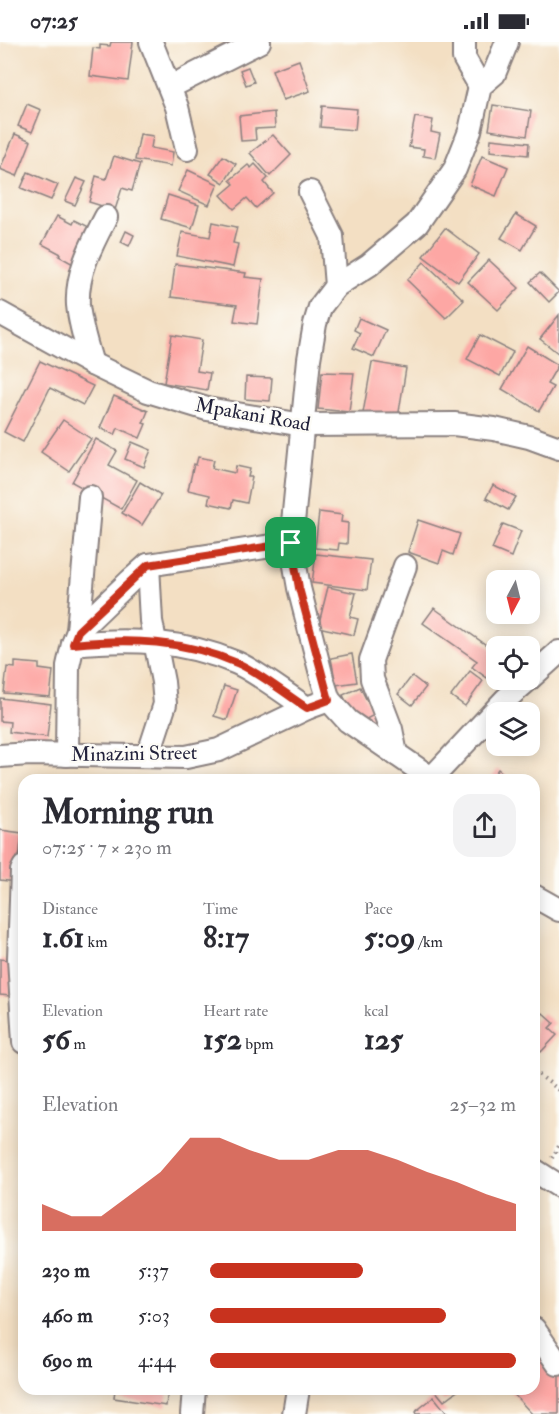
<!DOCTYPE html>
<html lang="en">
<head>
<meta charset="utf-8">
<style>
	:root { --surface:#fff; --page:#f2f2f3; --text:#2b2b33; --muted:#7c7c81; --accent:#c8321e }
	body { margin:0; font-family:"IM FELL Double Pica",serif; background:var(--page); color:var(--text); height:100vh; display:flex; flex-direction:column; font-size:22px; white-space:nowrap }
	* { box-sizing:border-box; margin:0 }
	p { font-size:20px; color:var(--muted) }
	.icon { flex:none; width:33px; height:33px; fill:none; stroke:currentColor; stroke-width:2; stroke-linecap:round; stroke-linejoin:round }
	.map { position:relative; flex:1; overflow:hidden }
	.drawer { position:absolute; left:18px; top:732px; width:522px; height:621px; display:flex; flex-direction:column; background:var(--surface); border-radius:18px; box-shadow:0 3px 15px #0003 }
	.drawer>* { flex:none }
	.needle { width:39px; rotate:187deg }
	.tools { position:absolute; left:486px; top:528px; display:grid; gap:12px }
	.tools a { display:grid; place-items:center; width:54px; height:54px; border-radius:12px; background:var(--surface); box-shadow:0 3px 15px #0003; font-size:30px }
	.pin { position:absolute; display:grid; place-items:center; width:51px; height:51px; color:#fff; margin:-26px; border-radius:12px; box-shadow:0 3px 9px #0006 }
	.round { display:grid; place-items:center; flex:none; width:63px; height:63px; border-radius:18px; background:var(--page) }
	.overview { display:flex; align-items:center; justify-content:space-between; height:102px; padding:0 24px }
	h1 { font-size:33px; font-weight:800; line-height:45px }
	.metrics { display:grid; grid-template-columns:repeat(3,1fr); gap:9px; height:102px; padding:6px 24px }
	.metrics div { display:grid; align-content:center }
	.metrics b { font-size:30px; font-weight:800 }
	.metrics small { font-size:16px; font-weight:400 }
	.metrics p { font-size:16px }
	.chart { height:168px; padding:12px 24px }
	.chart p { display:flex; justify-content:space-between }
	.chart svg { width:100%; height:108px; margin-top:6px; fill:var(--accent); opacity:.7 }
	ul { padding:0 24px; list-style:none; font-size:20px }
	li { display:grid; grid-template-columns:96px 72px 1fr; align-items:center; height:45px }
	li i { height:15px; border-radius:8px; background:var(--accent) }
	.status { display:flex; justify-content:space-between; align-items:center; height:42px; padding:0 30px; background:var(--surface); direction:ltr }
	.status svg { height:16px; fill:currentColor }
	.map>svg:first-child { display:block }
</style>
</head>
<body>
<div class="status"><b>07:25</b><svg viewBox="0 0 49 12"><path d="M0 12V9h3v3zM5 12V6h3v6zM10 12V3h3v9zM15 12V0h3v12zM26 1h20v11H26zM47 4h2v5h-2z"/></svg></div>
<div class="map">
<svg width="559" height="1372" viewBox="0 0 559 1372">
	<rect width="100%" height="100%" fill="#fdfcf7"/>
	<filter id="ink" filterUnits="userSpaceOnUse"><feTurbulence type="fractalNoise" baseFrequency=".0167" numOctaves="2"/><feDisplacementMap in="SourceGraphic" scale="12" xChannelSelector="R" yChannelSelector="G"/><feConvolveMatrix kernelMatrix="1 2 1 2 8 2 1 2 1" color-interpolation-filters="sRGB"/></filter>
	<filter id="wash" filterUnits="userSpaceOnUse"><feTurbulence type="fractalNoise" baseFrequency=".008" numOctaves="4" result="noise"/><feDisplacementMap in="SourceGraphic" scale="24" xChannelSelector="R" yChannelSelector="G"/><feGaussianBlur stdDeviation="1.35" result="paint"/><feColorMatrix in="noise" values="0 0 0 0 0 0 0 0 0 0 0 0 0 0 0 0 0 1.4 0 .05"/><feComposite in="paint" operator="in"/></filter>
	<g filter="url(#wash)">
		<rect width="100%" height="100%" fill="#f3dfc3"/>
		<g id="blocks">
			<g fill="#fda7a4">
				<path d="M 111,0 L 133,0 L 128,39 L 90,34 L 93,6 L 100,7 L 100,3 L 110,4 Z"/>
				<path d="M 299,18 L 310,49 L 283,58 L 272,28 Z"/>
				<path d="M 248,25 L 254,40 L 246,43 L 240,28 Z"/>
				<path d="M 27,62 L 41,68 L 32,90 L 18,84 Z"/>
				<path d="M 493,63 L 531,69 L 527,94 L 489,88 Z"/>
				<path d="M 322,64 L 357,67 L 355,88 L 320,85 Z"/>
				<path d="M 274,70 L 275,86 L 255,87 L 256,98 L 241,99 L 239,74 Z"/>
				<path d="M 415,75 L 433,78 L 431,90 L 440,92 L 435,116 L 423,114 L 424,107 L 409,105 Z"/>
				<path d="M 15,92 L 31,99 L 17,134 L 0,127 Z"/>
				<path d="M 140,92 L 153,94 L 151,106 L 173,110 L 171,124 L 135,118 Z"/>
				<path d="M 273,93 L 291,113 L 270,134 L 250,111 Z"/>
				<path d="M 491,97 L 529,101 L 528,113 L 490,109 Z"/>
				<path d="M 114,114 L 140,122 L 132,149 L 122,146 L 115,168 L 89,160 L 96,134 L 106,137 Z"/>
				<path d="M 223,114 L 236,122 L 224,141 L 210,132 Z"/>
				<path d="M 482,114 L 508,125 L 496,154 L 470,143 Z"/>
				<path d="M 255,122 L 268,136 L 264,140 L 273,151 L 256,166 L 247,156 L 234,167 L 221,153 L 234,142 L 230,138 L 248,123 L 251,126 Z"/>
				<path d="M 188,128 L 218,142 L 209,163 L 178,149 Z"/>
				<path d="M 28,130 L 58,143 L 51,158 L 21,146 Z"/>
				<path d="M 76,136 L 86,140 L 75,163 L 65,159 Z"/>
				<path d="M 168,153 L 199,163 L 192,186 L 161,177 Z"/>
				<path d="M 516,172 L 536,184 L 522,208 L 501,196 Z"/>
				<path d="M 57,174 L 72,182 L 74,178 L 92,187 L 73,222 L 59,214 L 61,212 L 42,202 Z"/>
				<path d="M 213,180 L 237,185 L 233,201 L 238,202 L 233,225 L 177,214 L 182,190 L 210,195 Z"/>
				<path d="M 445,186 L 479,212 L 458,240 L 423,214 Z"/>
				<path d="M 126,189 L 134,193 L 129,204 L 121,200 Z"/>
				<path d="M 489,218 L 519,246 L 498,268 L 468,240 Z"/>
				<path d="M 424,220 L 464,258 L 446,276 L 407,238 Z"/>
				<path d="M 175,222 L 246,231 L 245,235 L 263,237 L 257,282 L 234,279 L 237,263 L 171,255 Z"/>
				<path d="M 540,231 L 559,250 L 549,260 L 530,240 Z"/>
				<path d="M 559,273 L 559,312 L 540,297 Z"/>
				<path d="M 359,276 L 386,288 L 374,315 L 353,306 L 360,291 L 354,288 Z"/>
				<path d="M 172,293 L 202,298 L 197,329 L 210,331 L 207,348 L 164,341 Z"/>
				<path d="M 480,293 L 513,310 L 500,334 L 467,317 Z"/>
				<path d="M 527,304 L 558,323 L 547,342 L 553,345 L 539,369 L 502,347 Z"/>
				<path d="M 40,319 L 93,344 L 83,363 L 50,346 L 23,400 L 4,390 Z"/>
				<path d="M 372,320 L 406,326 L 398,376 L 363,371 Z"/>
				<path d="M 322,330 L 354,331 L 349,370 L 318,367 Z"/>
				<path d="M 246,335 L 272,336 L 270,359 L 245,357 Z"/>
				<path d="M 114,354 L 148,369 L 143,381 L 146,382 L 140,396 L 118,386 L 115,393 L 100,386 Z"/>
				<path d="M 63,378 L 91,397 L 69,429 L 41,410 Z"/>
				<path d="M 96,397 L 117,409 L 109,423 L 137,438 L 121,467 L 72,440 Z"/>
				<path d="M 132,400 L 151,408 L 144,425 L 125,417 Z"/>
				<path d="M 198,415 L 214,418 L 212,426 L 235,431 L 236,424 L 250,427 L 248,435 L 252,435 L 247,461 L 233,458 L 231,466 L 208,461 L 210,453 L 188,448 L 194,422 L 196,423 Z"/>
				<path d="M 140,440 L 161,453 L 142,483 L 122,471 Z"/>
				<path d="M 493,443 L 516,455 L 508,468 L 486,456 Z"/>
				<path d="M 319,470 L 342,473 L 341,480 L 348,481 L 347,502 L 339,501 L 338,508 L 315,506 Z"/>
				<path d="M 418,478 L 460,492 L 453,513 L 443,509 L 439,521 L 408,510 Z"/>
				<path d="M 503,482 L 521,489 L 511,515 L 492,507 Z"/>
				<path d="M 316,512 L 371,518 L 367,548 L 312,541 Z"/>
				<path d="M 328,545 L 356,551 L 350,575 L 358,577 L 354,593 L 318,585 Z"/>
				<path d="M 434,566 L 496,610 L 496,621 L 487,636 L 472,625 L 477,619 L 423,581 Z"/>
				<path d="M 352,612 L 357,640 L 336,643 L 331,616 Z"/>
				<path d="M 15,620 L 39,622 L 39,627 L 53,629 L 50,655 L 4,651 L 7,625 L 15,626 Z"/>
				<path d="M 470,629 L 483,639 L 465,664 L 451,654 Z"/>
				<path d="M 412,634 L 426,645 L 412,663 L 398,652 Z"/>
				<path d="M 224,644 L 237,648 L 227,678 L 214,674 Z"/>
				<path d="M 360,645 L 374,673 L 357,682 L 343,653 Z"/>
				<path d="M 0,656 L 51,662 L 47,695 L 9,690 L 10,680 L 0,679 Z"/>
				<path d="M 498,727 L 510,737 L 509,738 L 490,738 Z"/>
				<path d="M 0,788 L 22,791 L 16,840 L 0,838 Z"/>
				<path d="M 0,917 L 15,919 L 10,954 L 0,953 Z"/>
				<path d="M 543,971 L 554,981 L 549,986 L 557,993 L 541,1010 L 534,1004 L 534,980 Z"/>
				<path d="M 534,1308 L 559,1335 L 559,1372 L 532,1372 L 509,1347 L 534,1347 Z"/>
				<path d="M 115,1347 L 168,1347 L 166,1364 L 114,1356 Z"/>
				<path d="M 434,1347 L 460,1347 L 444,1359 Z"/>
				<path d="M 434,1355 L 447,1371 L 416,1372 L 415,1370 Z"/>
			</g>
		</g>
	</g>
	<g filter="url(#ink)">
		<use href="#blocks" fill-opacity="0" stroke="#8a807f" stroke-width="1.5"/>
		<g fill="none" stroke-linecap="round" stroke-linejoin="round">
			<defs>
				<g id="minor">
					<path d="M 151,0 L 177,65 L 187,107"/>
					<path d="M 464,0 L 464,16 L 480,44"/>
					<path d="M 170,45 L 259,0"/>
					<path d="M 310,150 L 332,194 L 336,244"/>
					<path d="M 0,271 L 92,322 L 148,349 L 207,367 L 303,383 L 454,382 L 494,387 L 529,395 L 559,406"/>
					<path d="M 92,322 C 86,302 80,283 78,263 C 76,231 92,202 106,175"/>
					<path d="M 148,523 L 151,579 L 163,640 L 165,662 L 148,714"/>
					<path d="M 78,589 L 90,455"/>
					<path d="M 73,602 C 130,596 183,598 237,621 C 257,630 287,653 307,666"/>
					<path d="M 530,636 L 559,610"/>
					<path d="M 396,712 L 391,687 L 372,637 L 371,618 L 405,524"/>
					<path d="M 67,713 L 68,624 L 73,602 L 78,589 L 130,539 L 148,523 L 291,501"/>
					<path d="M 0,714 L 30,712 L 186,715 L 219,708 L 307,666 L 329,658"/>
					<path d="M 431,736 L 348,679 L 329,658 L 322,636 L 299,546 L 291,501 L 309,317 L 315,282 L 320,265 L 336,244 L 369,223 L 417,182 L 455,127 L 470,89 L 480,44 L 494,32 L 507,0"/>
					<path d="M 430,738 L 506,657 L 528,638"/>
					<path d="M 24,825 L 22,829 L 19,916 L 24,1000"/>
					<path d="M 534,854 L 559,868"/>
					<path d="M 534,1128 L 559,1144"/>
					<path d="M 534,1287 L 558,1322"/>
					<path d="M 192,1372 L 194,1347"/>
					<path d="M 294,1372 L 298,1347"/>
				</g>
			</defs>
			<use href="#minor" stroke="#8a807f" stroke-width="26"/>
			<g stroke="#8a807f" stroke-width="4" stroke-dasharray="1.5 4.5" stroke-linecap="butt">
				<path d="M 534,1029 L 559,1048"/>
				<path d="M 552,1116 L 559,1104"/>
			</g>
			<use href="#minor" stroke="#fff" stroke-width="22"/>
		</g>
	</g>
	<g fill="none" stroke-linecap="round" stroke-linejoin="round" filter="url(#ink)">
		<defs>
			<path id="route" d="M 291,501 L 299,546 L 329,658 L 307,666 C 287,653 257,629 237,621 C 184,598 130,596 73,602 L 78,589 L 148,523 Z"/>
		</defs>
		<use href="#route" stroke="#fff" stroke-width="12"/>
		<use href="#route" stroke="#c8321e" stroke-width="8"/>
	</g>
	<g text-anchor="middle" stroke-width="5" stroke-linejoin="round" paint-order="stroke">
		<g font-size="20" fill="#22223b" stroke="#fdfcf7">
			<text transform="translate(253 372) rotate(10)" y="7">Mpakani Road</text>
			<text transform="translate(134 711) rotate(-1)" y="7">Minazini Street</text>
		</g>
	</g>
</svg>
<div class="tools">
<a><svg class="needle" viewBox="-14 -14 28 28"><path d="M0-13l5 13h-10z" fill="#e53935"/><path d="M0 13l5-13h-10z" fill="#7c7c81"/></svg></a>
<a><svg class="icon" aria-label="locate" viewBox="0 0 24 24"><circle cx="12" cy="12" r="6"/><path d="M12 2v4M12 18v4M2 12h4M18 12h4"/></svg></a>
<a><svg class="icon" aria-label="layers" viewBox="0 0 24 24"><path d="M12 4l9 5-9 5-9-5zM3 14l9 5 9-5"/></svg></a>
</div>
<div class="pin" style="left:291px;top:501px;background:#1e9e55"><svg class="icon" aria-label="arrive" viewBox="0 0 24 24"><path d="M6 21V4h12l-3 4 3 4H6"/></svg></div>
<section class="drawer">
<div class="overview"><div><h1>Morning run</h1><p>07:25 · 7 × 230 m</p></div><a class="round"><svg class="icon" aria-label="share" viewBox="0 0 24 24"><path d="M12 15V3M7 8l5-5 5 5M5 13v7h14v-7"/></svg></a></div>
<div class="metrics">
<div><p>Distance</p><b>1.61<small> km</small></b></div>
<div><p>Time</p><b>8:17</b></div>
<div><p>Pace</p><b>5:09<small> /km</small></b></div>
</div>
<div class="metrics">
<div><p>Elevation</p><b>56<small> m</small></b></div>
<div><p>Heart rate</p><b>152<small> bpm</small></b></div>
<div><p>kcal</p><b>125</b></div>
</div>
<div class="chart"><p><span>Elevation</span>25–32 m</p>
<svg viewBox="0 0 160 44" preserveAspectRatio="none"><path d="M0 44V33L10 38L20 38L30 29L40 20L50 6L60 6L70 11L80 15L90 15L100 11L110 11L120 15L130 20L140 24L150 29L160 33V44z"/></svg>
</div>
<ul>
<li><b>230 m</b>5:37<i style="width:50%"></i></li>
<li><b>460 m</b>5:03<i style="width:77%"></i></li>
<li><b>690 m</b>4:44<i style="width:100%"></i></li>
</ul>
</section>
</div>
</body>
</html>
